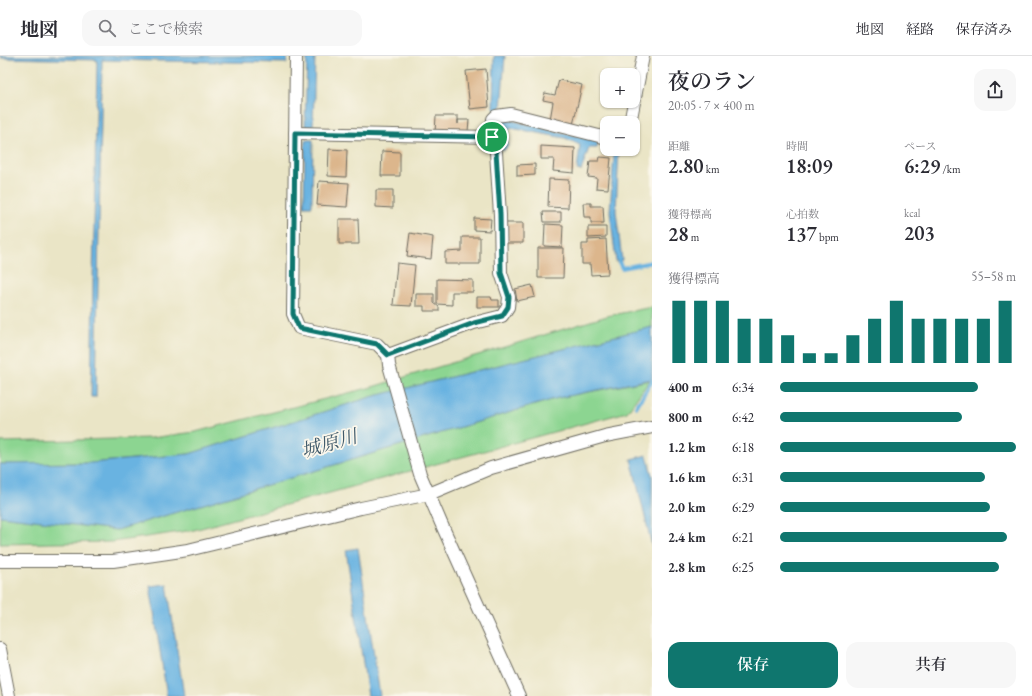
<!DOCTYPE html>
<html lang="ja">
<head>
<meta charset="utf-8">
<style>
	:root { --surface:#fff; --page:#f7f7f7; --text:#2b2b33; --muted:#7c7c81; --line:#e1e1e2; --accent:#0f766e }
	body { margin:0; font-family:"EB Garamond","Noto Serif JP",serif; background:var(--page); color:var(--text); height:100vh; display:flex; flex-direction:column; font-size:15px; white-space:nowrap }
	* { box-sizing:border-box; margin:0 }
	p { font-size:13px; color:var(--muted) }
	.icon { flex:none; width:22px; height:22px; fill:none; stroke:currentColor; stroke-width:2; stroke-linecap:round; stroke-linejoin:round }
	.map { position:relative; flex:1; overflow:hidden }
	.drawer { display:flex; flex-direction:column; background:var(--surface); width:380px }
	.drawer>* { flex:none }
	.tools { position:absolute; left:600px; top:12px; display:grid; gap:8px }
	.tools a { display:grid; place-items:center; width:40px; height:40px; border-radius:8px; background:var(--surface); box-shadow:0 1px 3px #0004; font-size:20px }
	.pin { position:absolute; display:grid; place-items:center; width:34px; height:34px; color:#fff; margin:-17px; border:2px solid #fff; border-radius:50%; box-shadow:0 1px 4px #0007 }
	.round { display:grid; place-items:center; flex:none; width:42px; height:42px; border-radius:12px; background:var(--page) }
	.headline { display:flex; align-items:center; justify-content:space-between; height:68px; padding:0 16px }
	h1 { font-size:22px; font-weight:600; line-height:30px }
	.stats { display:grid; grid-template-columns:repeat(3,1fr); gap:6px; height:68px; padding:4px 16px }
	.stats div { display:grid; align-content:center }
	.stats b { font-size:20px; font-weight:600 }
	.stats small { font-size:11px; font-weight:400 }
	.stats p { font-size:11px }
	.chart { height:112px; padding:8px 16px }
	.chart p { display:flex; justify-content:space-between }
	.chart svg { width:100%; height:72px; margin-top:4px; stroke:var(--accent); stroke-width:6 }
	.button { display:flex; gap:8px; margin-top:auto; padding:8px 16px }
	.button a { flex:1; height:46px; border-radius:12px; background:var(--accent); color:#fff; font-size:16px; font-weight:600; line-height:46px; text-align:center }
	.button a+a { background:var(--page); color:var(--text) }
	ul { padding:0 16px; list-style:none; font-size:13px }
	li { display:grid; grid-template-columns:64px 48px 1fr; align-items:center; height:30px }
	li i { height:10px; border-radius:5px; background:var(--accent) }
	header { display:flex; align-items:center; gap:24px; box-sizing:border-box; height:56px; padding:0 20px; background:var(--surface); border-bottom:1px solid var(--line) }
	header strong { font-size:19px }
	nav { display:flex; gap:22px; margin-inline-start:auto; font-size:14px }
	.search { width:280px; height:36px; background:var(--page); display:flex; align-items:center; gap:10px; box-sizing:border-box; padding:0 14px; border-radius:12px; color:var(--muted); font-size:15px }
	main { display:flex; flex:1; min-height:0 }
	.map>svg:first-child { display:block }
</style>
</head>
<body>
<header>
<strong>地図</strong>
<div class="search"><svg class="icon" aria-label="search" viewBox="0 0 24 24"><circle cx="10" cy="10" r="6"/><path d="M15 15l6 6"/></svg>ここで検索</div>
<nav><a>地図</a><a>経路</a><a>保存済み</a></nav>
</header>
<main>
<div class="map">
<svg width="652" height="640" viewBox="0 0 652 640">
	<rect width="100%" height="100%" fill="#fbf7ec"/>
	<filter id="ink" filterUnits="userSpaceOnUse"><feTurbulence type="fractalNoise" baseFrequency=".025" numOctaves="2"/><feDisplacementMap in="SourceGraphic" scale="8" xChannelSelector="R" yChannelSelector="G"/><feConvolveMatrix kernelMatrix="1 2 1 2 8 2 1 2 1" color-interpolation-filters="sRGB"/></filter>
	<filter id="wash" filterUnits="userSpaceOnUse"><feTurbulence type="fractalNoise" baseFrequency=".012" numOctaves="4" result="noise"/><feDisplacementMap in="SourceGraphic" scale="16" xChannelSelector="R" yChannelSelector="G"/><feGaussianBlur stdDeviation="0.9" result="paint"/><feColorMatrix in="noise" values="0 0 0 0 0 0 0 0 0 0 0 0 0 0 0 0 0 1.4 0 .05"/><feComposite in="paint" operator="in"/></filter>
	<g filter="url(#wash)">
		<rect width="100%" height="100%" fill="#eae5c6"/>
		<g fill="#8cd591" stroke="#5c805e">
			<path d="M 652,251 L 652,271 L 371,341 L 189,398 L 90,407 L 0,408 L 0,386 L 151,382 L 195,376 L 372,331 L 607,260 Z"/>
			<path d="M 650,324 L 627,356 L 194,474 L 112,486 L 0,488 L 0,460 L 117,474 L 558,342 Z"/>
		</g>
		<g fill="#69b3e1" stroke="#4a6f86">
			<path d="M 0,0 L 287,0 L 287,7 L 102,4 L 96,341 L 91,341 L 97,4 L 0,2 Z"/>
			<path d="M 307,0 L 315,0 L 313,71 L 305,71 Z"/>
			<path d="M 494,0 L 505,0 L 501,53 L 503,64 L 506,63 L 598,85 L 597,92 L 589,92 L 581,115 L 577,114 L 580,89 L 565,82 L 511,72 L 507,76 L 508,90 L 504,94 L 499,92 L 496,54 L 493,51 Z"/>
			<path d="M 305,84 L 313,84 L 312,150 L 304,150 Z"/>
			<path d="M 609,93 L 619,93 L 616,155 L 622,204 L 616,206 L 610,155 L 614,98 L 609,95 Z"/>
			<path d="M 652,271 L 652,323 L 558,342 L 117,474 L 0,460 L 0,408 L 90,407 L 189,398 L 371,341 Z"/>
			<path d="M 647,399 L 652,420 L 652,490 L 631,403 Z"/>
			<path d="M 358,492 L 380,640 L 368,640 L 346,494 Z"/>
			<path d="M 167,528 L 184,640 L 167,640 L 150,530 Z"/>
		</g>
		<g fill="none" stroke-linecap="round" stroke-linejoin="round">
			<g stroke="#69b3e1" stroke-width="4">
				<path d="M 619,206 L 622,212 L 652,206"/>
				<path d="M 636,351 L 652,325"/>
			</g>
		</g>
		<g id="blocks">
			<g fill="#dcb68c">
				<path d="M 486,13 L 489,51 L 470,53 L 466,15 Z"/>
				<path d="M 559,24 L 582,29 L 573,69 L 550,64 L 553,46 L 543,44 L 545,37 L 555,39 Z"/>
				<path d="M 436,60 L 458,60 L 458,68 L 458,64 L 469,64 L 468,75 L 435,77 Z"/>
				<path d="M 541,90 L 575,92 L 574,117 L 553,115 L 554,103 L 541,103 Z"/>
				<path d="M 329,93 L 347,94 L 346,121 L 328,120 Z"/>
				<path d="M 382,95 L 400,96 L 400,120 L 381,120 Z"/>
				<path d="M 600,101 L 611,102 L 608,133 L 596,132 L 597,122 L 588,121 L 590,105 L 599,105 Z"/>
				<path d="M 535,108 L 535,119 L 517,120 L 517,109 Z"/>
				<path d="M 549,123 L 569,124 L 568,152 L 548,151 Z"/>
				<path d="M 319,125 L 349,127 L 347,151 L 317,149 Z"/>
				<path d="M 376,134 L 393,134 L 393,152 L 376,151 Z"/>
				<path d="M 583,147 L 591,147 L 591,150 L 603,150 L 604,167 L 591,167 L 591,161 L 584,161 Z"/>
				<path d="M 543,156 L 561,156 L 561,166 L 544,166 Z"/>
				<path d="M 474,162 L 491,163 L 490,175 L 474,174 Z"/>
				<path d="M 339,163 L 358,163 L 359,188 L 339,188 Z"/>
				<path d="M 504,167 L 523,167 L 523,187 L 503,187 Z"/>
				<path d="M 545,168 L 563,169 L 562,191 L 544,190 Z"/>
				<path d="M 588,171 L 606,171 L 606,181 L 588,182 Z"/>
				<path d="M 410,177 L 433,181 L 431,203 L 407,200 Z"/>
				<path d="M 462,181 L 480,181 L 480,208 L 445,208 L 445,196 L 462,195 Z"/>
				<path d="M 606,183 L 608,218 L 591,219 L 590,208 L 582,208 L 582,188 L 588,188 L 588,184 Z"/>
				<path d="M 538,192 L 564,192 L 563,222 L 538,222 Z"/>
				<path d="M 397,207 L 415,209 L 411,250 L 393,249 Z"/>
				<path d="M 437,223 L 473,224 L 473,236 L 452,236 L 452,249 L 437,248 Z"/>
				<path d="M 532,229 L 535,241 L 517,245 L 515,233 Z"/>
				<path d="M 416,238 L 434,238 L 434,247 L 439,251 L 439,255 L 424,255 L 424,250 L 416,250 Z"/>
				<path d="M 477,241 L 491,241 L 492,244 L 499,244 L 499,251 L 477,251 Z"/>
			</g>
		</g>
	</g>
	<g filter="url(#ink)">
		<use href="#blocks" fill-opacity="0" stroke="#6e6c61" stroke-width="1"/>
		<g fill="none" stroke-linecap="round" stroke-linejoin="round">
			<defs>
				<g id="street">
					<path d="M 296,0 L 293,258 L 299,272 L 377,288 L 388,299 L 389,309 L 420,418 L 441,467 L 519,640"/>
					<path d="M 630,67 L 643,0"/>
					<path d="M 295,77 L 492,81"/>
					<path d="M 388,299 L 474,267 L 502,260 L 508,251 L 509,241 L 501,217 L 500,159 L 496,96 L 492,81 L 493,63 L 496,60 L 511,58 L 607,82"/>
					<path d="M 0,505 L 113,505 L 188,494 L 361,452 L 429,438 L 491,412 L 605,380 L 652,371"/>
					<path d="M 0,593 L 9,640"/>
				</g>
			</defs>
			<use href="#street" stroke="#6e6c61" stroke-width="14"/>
			<use href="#street" stroke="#fff" stroke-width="12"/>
		</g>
	</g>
	<g fill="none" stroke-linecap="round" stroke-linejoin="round" filter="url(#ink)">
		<defs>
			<path id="route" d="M 295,77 L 492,81 L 496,96 L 500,158 L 501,217 L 509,241 L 508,251 L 502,260 L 474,267 L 388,299 L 377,288 L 299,272 L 293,258 Z"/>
		</defs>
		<use href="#route" stroke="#fff" stroke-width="8"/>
		<use href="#route" stroke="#0f766e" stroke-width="5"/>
	</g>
	<g text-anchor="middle" stroke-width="3.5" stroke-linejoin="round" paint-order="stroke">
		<g font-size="19" font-style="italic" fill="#415b6b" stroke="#fbf7ec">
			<text transform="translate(329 387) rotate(-16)" y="7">城原川</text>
		</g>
	</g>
</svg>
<div class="tools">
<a>+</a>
<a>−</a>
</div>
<div class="pin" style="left:492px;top:81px;background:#1e9e55"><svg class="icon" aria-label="arrive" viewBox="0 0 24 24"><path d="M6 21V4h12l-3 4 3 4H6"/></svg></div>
</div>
<section class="drawer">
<div class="headline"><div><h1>夜のラン</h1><p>20:05 · 7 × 400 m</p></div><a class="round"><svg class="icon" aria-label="share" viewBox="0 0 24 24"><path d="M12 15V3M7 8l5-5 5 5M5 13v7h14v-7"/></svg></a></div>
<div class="stats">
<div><p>距離</p><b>2.80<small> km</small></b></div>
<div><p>時間</p><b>18:09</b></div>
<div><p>ペース</p><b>6:29<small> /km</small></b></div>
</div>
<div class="stats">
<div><p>獲得標高</p><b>28<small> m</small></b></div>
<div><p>心拍数</p><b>137<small> bpm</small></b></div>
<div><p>kcal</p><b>203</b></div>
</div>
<div class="chart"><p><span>獲得標高</span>55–58 m</p>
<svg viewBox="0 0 160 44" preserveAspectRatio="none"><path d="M5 44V6M15 44V6M25 44V6M35 44V17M45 44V17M55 44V27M65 44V38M75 44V38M85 44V27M95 44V17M105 44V6M115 44V17M125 44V17M135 44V17M145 44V17M155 44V6"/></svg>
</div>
<ul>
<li><b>400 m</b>6:34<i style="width:84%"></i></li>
<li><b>800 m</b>6:42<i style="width:77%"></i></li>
<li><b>1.2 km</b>6:18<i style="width:100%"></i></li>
<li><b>1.6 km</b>6:31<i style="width:87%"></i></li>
<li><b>2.0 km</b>6:29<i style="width:89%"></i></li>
<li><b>2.4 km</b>6:21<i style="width:96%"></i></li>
<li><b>2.8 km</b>6:25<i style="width:93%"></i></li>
</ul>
<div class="button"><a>保存</a><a>共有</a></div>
</section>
</main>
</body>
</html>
